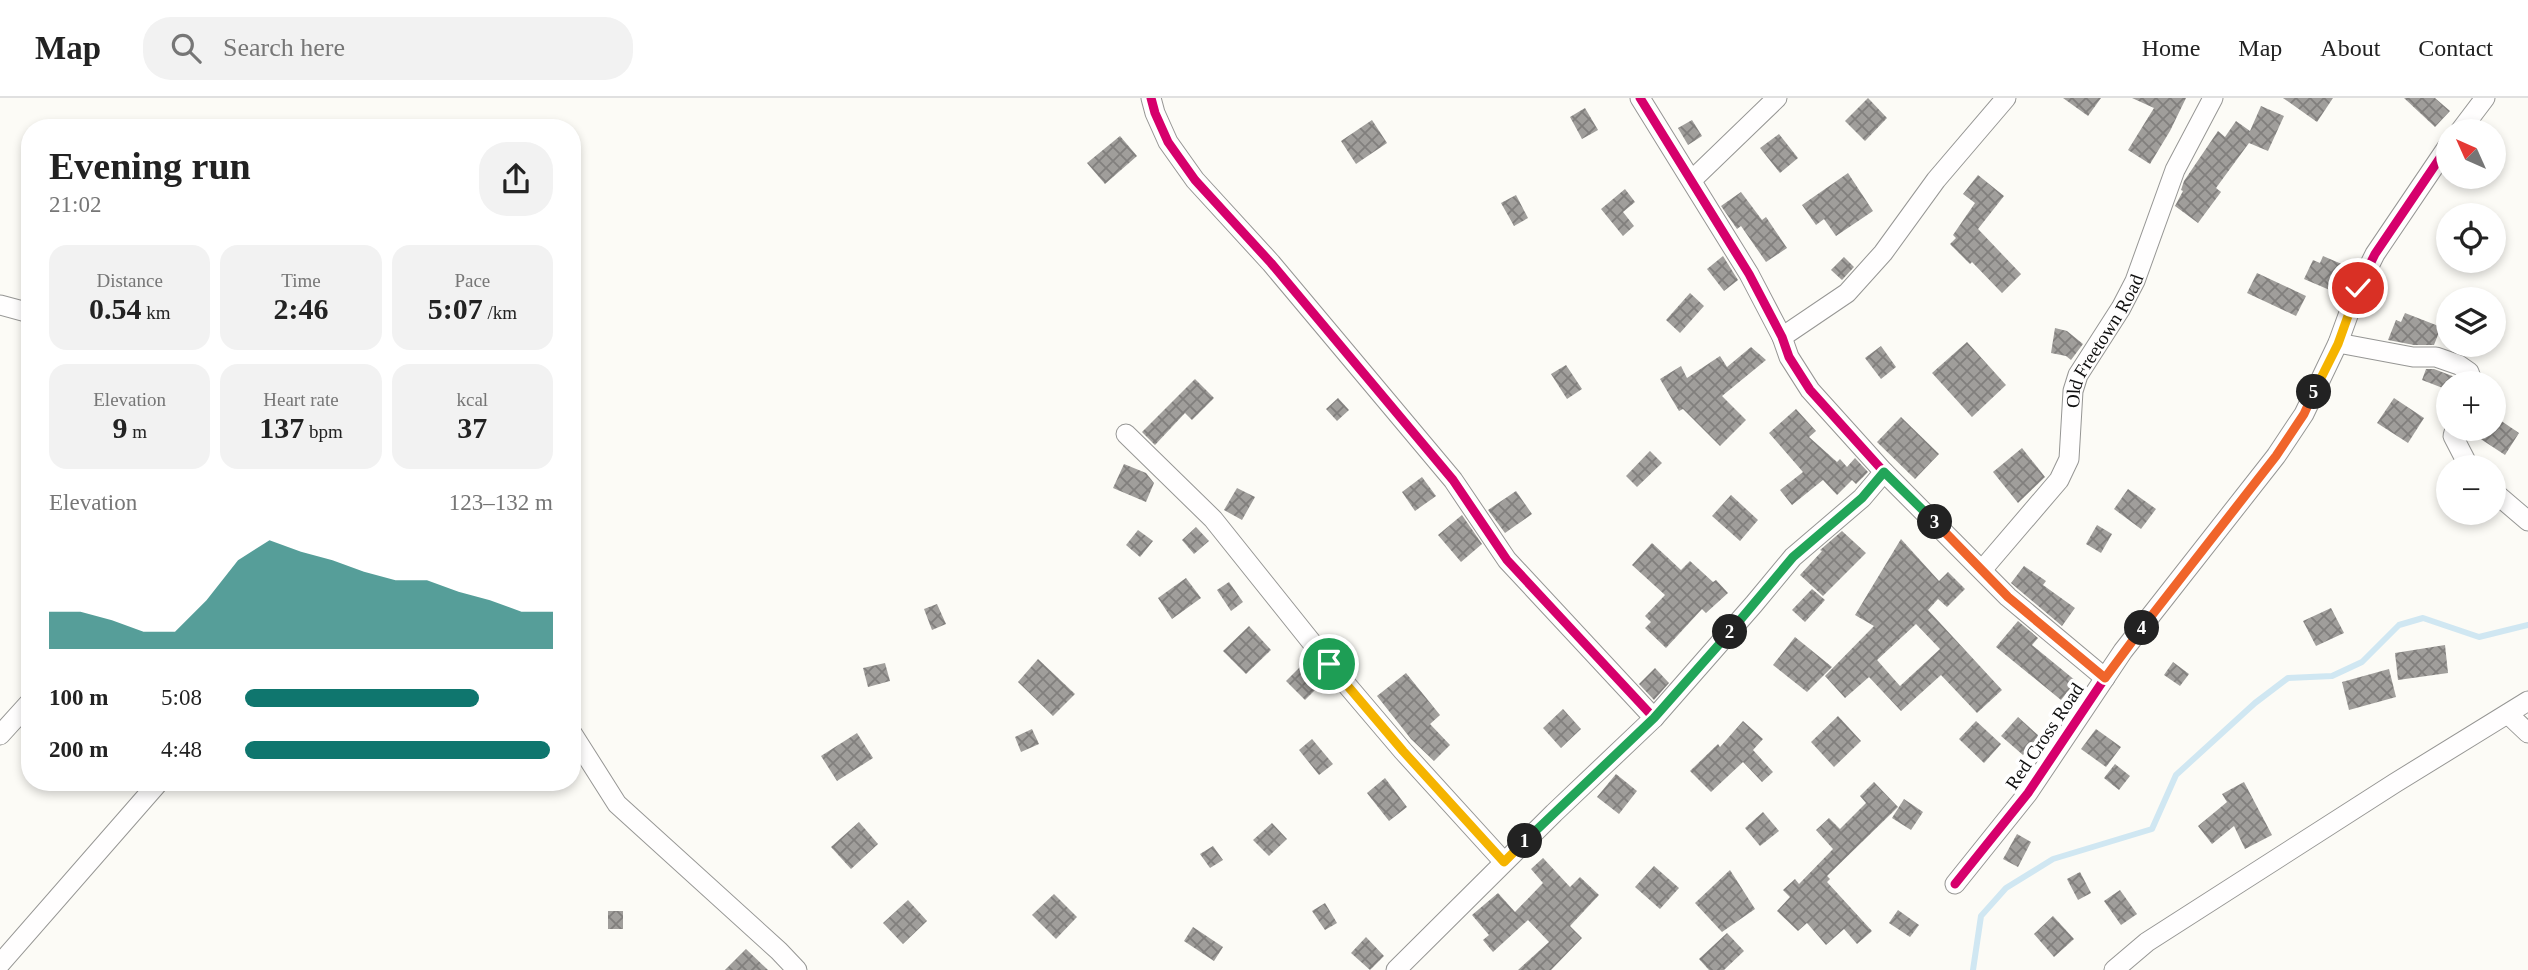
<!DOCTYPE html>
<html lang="en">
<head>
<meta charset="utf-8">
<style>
	:root { --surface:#fff; --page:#f2f2f2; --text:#222; --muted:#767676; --line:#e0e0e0; --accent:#0f766e }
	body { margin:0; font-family:Georgia,serif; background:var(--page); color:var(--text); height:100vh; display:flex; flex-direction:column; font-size:26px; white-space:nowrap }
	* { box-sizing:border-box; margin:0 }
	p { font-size:23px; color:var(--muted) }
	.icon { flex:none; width:38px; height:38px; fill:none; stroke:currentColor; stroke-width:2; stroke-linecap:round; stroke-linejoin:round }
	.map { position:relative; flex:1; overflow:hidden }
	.sheet { position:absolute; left:21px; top:21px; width:560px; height:672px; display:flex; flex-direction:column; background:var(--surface); border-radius:28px; box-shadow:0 4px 10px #0003 }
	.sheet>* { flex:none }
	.needle { width:46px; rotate:315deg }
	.buttons { position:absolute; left:2436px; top:21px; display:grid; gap:14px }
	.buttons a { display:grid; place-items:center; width:70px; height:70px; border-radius:50%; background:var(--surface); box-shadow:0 4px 10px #0003; font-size:35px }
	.pin { position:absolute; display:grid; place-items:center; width:60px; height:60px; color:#fff; margin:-30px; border:4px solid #fff; border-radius:50%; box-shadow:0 2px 7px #0007 }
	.km { position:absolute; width:35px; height:35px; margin:-18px; border-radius:50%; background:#222; color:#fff; font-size:19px; line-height:35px; text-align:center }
	.round { display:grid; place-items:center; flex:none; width:74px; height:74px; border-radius:28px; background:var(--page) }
	.overview { display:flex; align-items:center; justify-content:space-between; height:119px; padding:0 28px }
	h1 { font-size:38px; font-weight:800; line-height:52px }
	.stats { display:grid; grid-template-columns:repeat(3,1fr); gap:10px; height:119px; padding:7px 28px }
	.stats div { display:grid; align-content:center; border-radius:18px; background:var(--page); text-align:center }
	.stats b { font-size:30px; font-weight:800 }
	.stats small { font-size:19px; font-weight:400 }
	.stats p { font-size:19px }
	.chart { height:196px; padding:14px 28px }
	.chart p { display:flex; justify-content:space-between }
	.chart svg { width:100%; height:126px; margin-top:7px; fill:var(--accent); opacity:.7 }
	ul { padding:0 28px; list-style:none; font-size:23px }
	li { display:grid; grid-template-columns:112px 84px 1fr; align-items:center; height:52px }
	li i { height:18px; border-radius:9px; background:var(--accent) }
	header { display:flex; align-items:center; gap:42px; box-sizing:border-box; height:98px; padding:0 35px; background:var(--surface); border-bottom:2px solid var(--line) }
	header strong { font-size:33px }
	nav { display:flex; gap:38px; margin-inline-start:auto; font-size:24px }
	.search { width:490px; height:63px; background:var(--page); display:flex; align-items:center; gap:18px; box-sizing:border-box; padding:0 24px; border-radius:28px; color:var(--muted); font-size:26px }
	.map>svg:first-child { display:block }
</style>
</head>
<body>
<header>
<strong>Map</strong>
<div class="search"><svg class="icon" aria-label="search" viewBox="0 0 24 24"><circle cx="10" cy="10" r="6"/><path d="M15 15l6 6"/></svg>Search here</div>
<nav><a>Home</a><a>Map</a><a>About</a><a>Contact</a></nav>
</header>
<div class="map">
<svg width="2528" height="872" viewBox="0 0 2528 872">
	<defs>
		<pattern id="building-cross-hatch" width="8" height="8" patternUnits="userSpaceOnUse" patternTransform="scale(1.75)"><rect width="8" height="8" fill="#a09e9b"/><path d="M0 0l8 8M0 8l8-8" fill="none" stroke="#817f7d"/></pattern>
	</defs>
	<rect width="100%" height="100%" fill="#fcfbf6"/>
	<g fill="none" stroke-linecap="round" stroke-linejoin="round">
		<path stroke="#d0e7f2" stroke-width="6" d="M 1973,872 L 1981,818 L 2006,790 L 2053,761 L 2152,731 L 2176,677 L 2255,605 L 2288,580 L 2332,578 L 2362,564 L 2399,527 L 2423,520 L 2479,539 L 2528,527"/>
	</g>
	<g fill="url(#building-cross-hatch)" fill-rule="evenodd">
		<path d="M 1868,0 L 1887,20 L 1865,43 L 1845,23 Z"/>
		<path d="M 2063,0 L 2101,0 L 2088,18 Z"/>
		<path d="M 2132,0 L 2186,0 L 2170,33 L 2150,66 L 2128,52 L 2154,10 Z"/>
		<path d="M 2283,0 L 2333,0 L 2317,24 Z"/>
		<path d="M 2404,0 L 2435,0 L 2450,13 L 2435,29 Z"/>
		<path d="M 2261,8 L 2284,18 L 2268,53 L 2249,45 L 2216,90 L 2221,94 L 2198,125 L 2175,108 L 2183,93 L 2181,92 L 2184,83 L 2218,33 L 2225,39 L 2236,23 L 2250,33 Z"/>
		<path d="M 1585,10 L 1598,32 L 1582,41 L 1570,19 Z"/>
		<path d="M 1372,22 L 1387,45 L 1356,66 L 1341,43 Z"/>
		<path d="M 1692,22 L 1702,38 L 1688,47 L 1678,30 Z"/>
		<path d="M 1779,36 L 1798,60 L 1780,75 L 1760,50 Z"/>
		<path d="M 1120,38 L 1137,58 L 1105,86 L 1087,65 Z"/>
		<path d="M 1848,75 L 1873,113 L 1836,138 L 1824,121 L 1816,127 L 1802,107 Z"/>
		<path d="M 1978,77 L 2004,98 L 1978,131 L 2021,176 L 2002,195 L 1972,164 L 1970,166 L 1950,146 L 1956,140 L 1953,137 L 1975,105 L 1963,96 Z"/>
		<path d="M 1625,91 L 1635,104 L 1623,114 L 1634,128 L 1623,138 L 1601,111 Z"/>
		<path d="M 1741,94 L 1762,122 L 1766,119 L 1787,150 L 1766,164 L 1741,128 L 1737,131 L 1721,108 Z"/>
		<path d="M 1516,97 L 1528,120 L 1514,128 L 1501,105 Z"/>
		<path d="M 1723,158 L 1738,182 L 1724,193 L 1707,171 Z"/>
		<path d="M 2323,158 L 2344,167 L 2332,193 L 2304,181 L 2313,162 L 2320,165 Z"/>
		<path d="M 1844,159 L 1854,169 L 1842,182 L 1831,172 Z"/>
		<path d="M 2257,175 L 2306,198 L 2296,218 L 2247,195 Z"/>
		<path d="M 1690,195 L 1704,208 L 1680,235 L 1666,222 Z"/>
		<path d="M 2405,215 L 2441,229 L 2434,247 L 2414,247 L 2388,242 L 2396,222 L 2401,224 Z"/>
		<path d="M 2055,230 L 2067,233 L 2083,246 L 2071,262 L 2066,258 L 2051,255 Z"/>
		<path d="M 1967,244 L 2006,287 L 1972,319 L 1932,275 Z"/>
		<path d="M 1881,248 L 1896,269 L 1881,281 L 1865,260 Z"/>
		<path d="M 1751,249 L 1766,262 L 1722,298 L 1746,322 L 1720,348 L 1683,311 L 1679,313 L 1660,281 L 1681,268 L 1687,280 L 1720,258 L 1727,269 Z"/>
		<path d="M 1566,267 L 1582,291 L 1567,301 L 1551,276 Z"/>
		<path d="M 2426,271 L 2434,271 L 2455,279 L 2452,285 L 2448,285 L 2448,292 L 2422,282 Z"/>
		<path d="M 1195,281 L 1214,300 L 1192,322 L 1185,315 L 1155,347 L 1142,334 Z"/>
		<path d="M 1338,300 L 1349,312 L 1337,323 L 1326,311 Z"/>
		<path d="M 2394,300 L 2424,320 L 2408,345 L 2377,325 Z"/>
		<path d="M 1796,311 L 1816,333 L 1809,339 L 1837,364 L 1840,361 L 1847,369 L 1855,360 L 1868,374 L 1856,386 L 1852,382 L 1837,397 L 1823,382 L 1792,407 L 1780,392 L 1803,374 L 1769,335 Z"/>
		<path d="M 2494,318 L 2519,335 L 2505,357 L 2467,332 L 2494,331 Z"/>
		<path d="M 1901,319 L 1939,356 L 1915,381 L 1877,344 Z"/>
		<path d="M 2022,350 L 2045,379 L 2018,405 L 1993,374 Z"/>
		<path d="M 1650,353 L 1662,365 L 1637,389 L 1626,378 Z"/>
		<path d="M 1124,366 L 1146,375 L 1154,385 L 1146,404 L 1113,390 Z"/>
		<path d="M 1422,379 L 1436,398 L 1415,413 L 1402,394 Z"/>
		<path d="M 1237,390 L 1255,399 L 1242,422 L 1224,412 Z"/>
		<path d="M 2128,391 L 2156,411 L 2141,431 L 2114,411 Z"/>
		<path d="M 1516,393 L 1532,416 L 1505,435 L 1488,412 Z"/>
		<path d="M 1731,397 L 1758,422 L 1740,443 L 1712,418 Z"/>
		<path d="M 1462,417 L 1482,446 L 1461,464 L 1438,437 Z"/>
		<path d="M 2097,427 L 2112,436 L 2101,455 L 2086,446 Z"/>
		<path d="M 1196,429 L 1209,443 L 1194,456 L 1182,442 Z"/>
		<path d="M 1138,432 L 1153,443 L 1140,459 L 1126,447 Z"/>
		<path d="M 1842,433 L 1866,455 L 1823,498 L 1800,477 L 1822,453 L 1820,452 Z"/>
		<path d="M 1901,441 L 1939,483 L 1948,474 L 1965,491 L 1947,509 L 1938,501 L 1928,512 L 2002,592 L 1977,615 L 1941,577 L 1901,613 L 1869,579 L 1845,600 L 1825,578 L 1874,528 L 1855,517 ZM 1916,526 L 1940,551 L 1900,588 L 1877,562 Z"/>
		<path d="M 1652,445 L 1681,472 L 1690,463 L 1713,484 L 1716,482 L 1728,495 L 1706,515 L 1702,511 L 1666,550 L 1645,530 L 1651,524 L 1645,518 L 1665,497 L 1632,467 Z"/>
		<path d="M 2024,468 L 2046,483 L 2043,487 L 2075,510 L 2062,528 L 2011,485 Z"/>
		<path d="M 1186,480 L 1201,500 L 1172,521 L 1158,500 Z"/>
		<path d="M 1229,484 L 1243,504 L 1231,513 L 1217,492 Z"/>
		<path d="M 1812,491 L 1825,502 L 1805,524 L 1792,512 Z"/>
		<path d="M 937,506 L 946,526 L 932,532 L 924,511 Z"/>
		<path d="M 2331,510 L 2344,535 L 2316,548 L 2303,523 Z"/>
		<path d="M 2018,523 L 2038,540 L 2032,547 L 2076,583 L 2061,602 L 1996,549 Z"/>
		<path d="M 1249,528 L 1271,552 L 1246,576 L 1223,553 Z"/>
		<path d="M 1795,539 L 1832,569 L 1807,594 L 1773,567 Z"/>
		<path d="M 2445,547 L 2448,575 L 2398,582 L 2395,555 Z"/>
		<path d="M 1038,561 L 1075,596 L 1053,618 L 1018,584 Z"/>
		<path d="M 1308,561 L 1326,581 L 1305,602 L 1286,583 Z"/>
		<path d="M 2173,564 L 2189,576 L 2180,588 L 2164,577 Z"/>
		<path d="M 885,565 L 890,583 L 868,589 L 863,570 Z"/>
		<path d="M 1655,570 L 1669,585 L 1654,602 L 1639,586 Z"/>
		<path d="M 2389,571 L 2396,599 L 2349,612 L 2342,584 Z"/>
		<path d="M 1406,575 L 1440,617 L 1430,626 L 1450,647 L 1434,663 L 1411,641 L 1377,598 Z"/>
		<path d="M 1563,611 L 1581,631 L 1561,650 L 1543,630 Z"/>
		<path d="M 1838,618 L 1861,643 L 1834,669 L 1811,644 Z"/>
		<path d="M 2018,619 L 2039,638 L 2023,657 L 2001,638 Z"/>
		<path d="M 1743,623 L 1763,641 L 1753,652 L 1773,674 L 1762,684 L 1743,664 L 1711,694 L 1690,673 L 1718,646 L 1720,649 Z"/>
		<path d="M 1976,623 L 2001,646 L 1984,665 L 1959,641 Z"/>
		<path d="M 1032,631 L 1039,646 L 1021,654 L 1015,639 Z"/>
		<path d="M 2096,631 L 2121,649 L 2106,669 L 2081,651 Z"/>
		<path d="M 857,635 L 873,660 L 837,683 L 821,658 Z"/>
		<path d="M 1312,641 L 1333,666 L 1319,677 L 1299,652 Z"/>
		<path d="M 2115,666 L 2130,678 L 2119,692 L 2104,680 Z"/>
		<path d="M 1616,676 L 1637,693 L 1619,716 L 1597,699 Z"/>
		<path d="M 1385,680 L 1407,709 L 1389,723 L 1367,695 Z"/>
		<path d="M 1874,684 L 1898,709 L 1827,778 L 1830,781 L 1827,784 L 1872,833 L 1857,846 L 1844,831 L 1826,847 L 1807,825 L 1798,833 L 1777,813 L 1790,799 L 1783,792 L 1795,781 L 1799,786 L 1833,751 L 1816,732 L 1829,720 L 1840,731 L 1866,705 L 1860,698 Z"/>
		<path d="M 2244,684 L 2272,737 L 2245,751 L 2234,728 L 2212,746 L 2198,728 L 2227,704 L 2222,696 Z"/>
		<path d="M 1904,701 L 1923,714 L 1911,732 L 1892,720 Z"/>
		<path d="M 1763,714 L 1779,733 L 1760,748 L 1745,730 Z"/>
		<path d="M 859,724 L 878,746 L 851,771 L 831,749 Z"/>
		<path d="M 1272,725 L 1287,741 L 1269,758 L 1253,742 Z"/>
		<path d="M 2017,736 L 2031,744 L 2018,769 L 2003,761 Z"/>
		<path d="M 1213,748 L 1223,762 L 1210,770 L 1200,756 Z"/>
		<path d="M 1543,760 L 1570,789 L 1580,779 L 1599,797 L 1570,828 L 1582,840 L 1551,872 L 1518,872 L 1549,844 L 1528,822 L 1493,854 L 1483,842 L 1489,837 L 1472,817 L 1498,795 L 1515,814 L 1543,785 L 1531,771 Z"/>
		<path d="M 1654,768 L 1679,790 L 1660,811 L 1635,789 Z"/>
		<path d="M 1730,772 L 1755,811 L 1722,834 L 1695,805 Z"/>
		<path d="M 2080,774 L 2091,795 L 2078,802 L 2067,781 Z"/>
		<path d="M 2120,792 L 2137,816 L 2121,827 L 2104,803 Z"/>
		<path d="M 1054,796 L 1077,819 L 1056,841 L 1032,817 Z"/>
		<path d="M 908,802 L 927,823 L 903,846 L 883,825 Z"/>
		<path d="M 1325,805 L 1337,825 L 1325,832 L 1312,813 Z"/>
		<path d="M 1898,812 L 1919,827 L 1910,839 L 1889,825 Z"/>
		<rect x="608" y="813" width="15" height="18"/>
		<path d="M 2053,818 L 2074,841 L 2054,859 L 2034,836 Z"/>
		<path d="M 1193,829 L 1223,849 L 1214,863 L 1184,843 Z"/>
		<path d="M 1727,835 L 1744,853 L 1724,872 L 1709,872 L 1699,861 Z"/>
		<path d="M 1366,839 L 1384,858 L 1370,872 L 1351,855 Z"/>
		<path d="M 746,851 L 768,872 L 725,872 Z"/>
	</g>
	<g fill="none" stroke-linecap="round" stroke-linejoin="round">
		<defs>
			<g id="street">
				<path d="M 1151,0 L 1155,15 L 1168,44 L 1195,82 L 1271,165 L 1453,382 L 1507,462 L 1654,620"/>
				<path d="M 1640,0 L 1749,176 L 1782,239 L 1789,259 L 1810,292 L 1884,374 L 2008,499 L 2105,580"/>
				<path d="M 2460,33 L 2485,0"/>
				<path d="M 1692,82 L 1777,0"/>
				<path d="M 0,207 L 30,215"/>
				<path d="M 1782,239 L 1847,195 L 1883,155 L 1936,82 L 2006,0"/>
				<path d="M 2338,245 L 2413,259 L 2436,259 L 2459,267 L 2469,274 L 2473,285"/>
				<path d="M 2455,331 L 2453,338 L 2469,369"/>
				<path d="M 1126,336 L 1213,421 L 1329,566 L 1403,653 L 1504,764"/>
				<path d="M 2494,394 L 2528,423"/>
				<path id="s1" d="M 1982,472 L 2059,382 L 2069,361 L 2073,293 L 2078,277 L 2121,210 L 2135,183 L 2175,72 L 2213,0"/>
				<path d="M 2508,616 L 2528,635"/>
				<path d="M 572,635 L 617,706 L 779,853 L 797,872"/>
				<path d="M 0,637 L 30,604"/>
				<path d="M 1955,786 L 2028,695 L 2123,553 L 2276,358 L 2304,316 L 2338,245 L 2358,190 L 2375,156 L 2448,48"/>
				<path d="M 0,866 L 159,684"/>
				<path d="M 1396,872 L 1554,715 L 1654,620 L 1754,506 L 1793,459 L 1862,400 L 1884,374"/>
				<path d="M 2114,872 L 2147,844 L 2395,685 L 2528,603"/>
			</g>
		</defs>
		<use href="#street" stroke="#969694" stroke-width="21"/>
		<use href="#street" stroke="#fffefe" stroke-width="19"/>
		<defs>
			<g id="cycleway">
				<path d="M 1151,0 L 1155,15 L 1168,44 L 1195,82 L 1271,165 L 1453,382 L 1507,462 L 1654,620"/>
				<path d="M 1640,0 L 1749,176 L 1782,239 L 1789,259 L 1810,292 L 1884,374 L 2008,499 L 2105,580"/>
				<path d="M 1955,786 L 2028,695 L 2123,553 L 2276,358 L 2304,316 L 2338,245 L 2358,190 L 2375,156 L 2448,48"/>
			</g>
		</defs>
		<use href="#cycleway" stroke="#fff" stroke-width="13"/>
		<use href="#cycleway" stroke="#d6006c" stroke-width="9"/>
	</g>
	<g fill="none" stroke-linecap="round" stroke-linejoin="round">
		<defs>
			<path id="split-1" d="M 1329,566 L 1403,653 L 1504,764 L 1525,743"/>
			<path id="split-2" d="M 1525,743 L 1654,620 L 1730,534"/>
			<path id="split-3" d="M 1730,534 L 1793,459 L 1862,400 L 1884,374 L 1935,424"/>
			<path id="split-4" d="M 1935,424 L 2008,499 L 2105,580 L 2142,530"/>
			<path id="split-5" d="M 2142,530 L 2276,358 L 2304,316 L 2314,294"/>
			<path id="split-6" d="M 2314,294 L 2338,246 L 2358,190"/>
		</defs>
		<use href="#split-1" stroke="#fff" stroke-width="14"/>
		<use href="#split-2" stroke="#fff" stroke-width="14"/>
		<use href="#split-3" stroke="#fff" stroke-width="14"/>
		<use href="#split-4" stroke="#fff" stroke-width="14"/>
		<use href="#split-5" stroke="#fff" stroke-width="14"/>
		<use href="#split-6" stroke="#fff" stroke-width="14"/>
		<use href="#split-1" stroke="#f5b400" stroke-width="9"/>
		<use href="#split-2" stroke="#22a559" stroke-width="9"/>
		<use href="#split-3" stroke="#22a559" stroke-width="9"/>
		<use href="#split-4" stroke="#f0652b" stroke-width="9"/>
		<use href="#split-5" stroke="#f0652b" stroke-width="9"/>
		<use href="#split-6" stroke="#f5b400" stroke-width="9"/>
	</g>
	<g text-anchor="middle" stroke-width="7" stroke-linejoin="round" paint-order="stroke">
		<g font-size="19" fill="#101010" stroke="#fff">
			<text dy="7" stroke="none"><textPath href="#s1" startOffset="268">Old Freetown Road</textPath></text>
			<text transform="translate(2044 638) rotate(-56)" y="7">Red Cross Road</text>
		</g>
	</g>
</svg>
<div class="buttons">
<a><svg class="needle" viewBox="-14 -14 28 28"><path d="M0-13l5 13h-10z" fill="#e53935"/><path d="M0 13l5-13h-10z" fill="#767676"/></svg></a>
<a><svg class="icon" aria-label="locate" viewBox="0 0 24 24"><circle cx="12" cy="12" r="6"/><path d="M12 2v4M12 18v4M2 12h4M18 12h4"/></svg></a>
<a><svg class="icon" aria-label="layers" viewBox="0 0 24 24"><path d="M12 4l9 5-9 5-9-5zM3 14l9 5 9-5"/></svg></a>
<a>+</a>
<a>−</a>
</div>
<div class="pin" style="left:1329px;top:566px;background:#1e9e55"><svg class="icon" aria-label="arrive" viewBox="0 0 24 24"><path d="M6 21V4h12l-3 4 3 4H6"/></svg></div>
<div class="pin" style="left:2358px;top:190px;background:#d93025"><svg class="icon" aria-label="check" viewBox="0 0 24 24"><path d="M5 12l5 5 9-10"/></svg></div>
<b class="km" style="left:1525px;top:743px">1</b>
<b class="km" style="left:1730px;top:534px">2</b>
<b class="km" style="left:1935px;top:424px">3</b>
<b class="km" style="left:2142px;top:530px">4</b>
<b class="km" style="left:2314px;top:294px">5</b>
<section class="sheet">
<div class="overview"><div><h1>Evening run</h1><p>21:02</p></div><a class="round"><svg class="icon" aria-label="share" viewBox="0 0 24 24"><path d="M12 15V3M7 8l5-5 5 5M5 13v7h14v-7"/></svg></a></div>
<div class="stats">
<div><p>Distance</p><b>0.54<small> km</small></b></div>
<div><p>Time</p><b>2:46</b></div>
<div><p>Pace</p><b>5:07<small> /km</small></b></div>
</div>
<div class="stats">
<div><p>Elevation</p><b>9<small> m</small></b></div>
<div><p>Heart rate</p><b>137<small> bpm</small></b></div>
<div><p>kcal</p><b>37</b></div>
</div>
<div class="chart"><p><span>Elevation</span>123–132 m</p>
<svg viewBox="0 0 160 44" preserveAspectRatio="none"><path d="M0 44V31L10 31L20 34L30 38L40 38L50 27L60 13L70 6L80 10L90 13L100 17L110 20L120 20L130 24L140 27L150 31L160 31V44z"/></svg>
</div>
<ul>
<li><b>100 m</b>5:08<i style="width:76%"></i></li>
<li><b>200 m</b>4:48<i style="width:99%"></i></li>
</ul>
</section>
</div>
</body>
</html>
